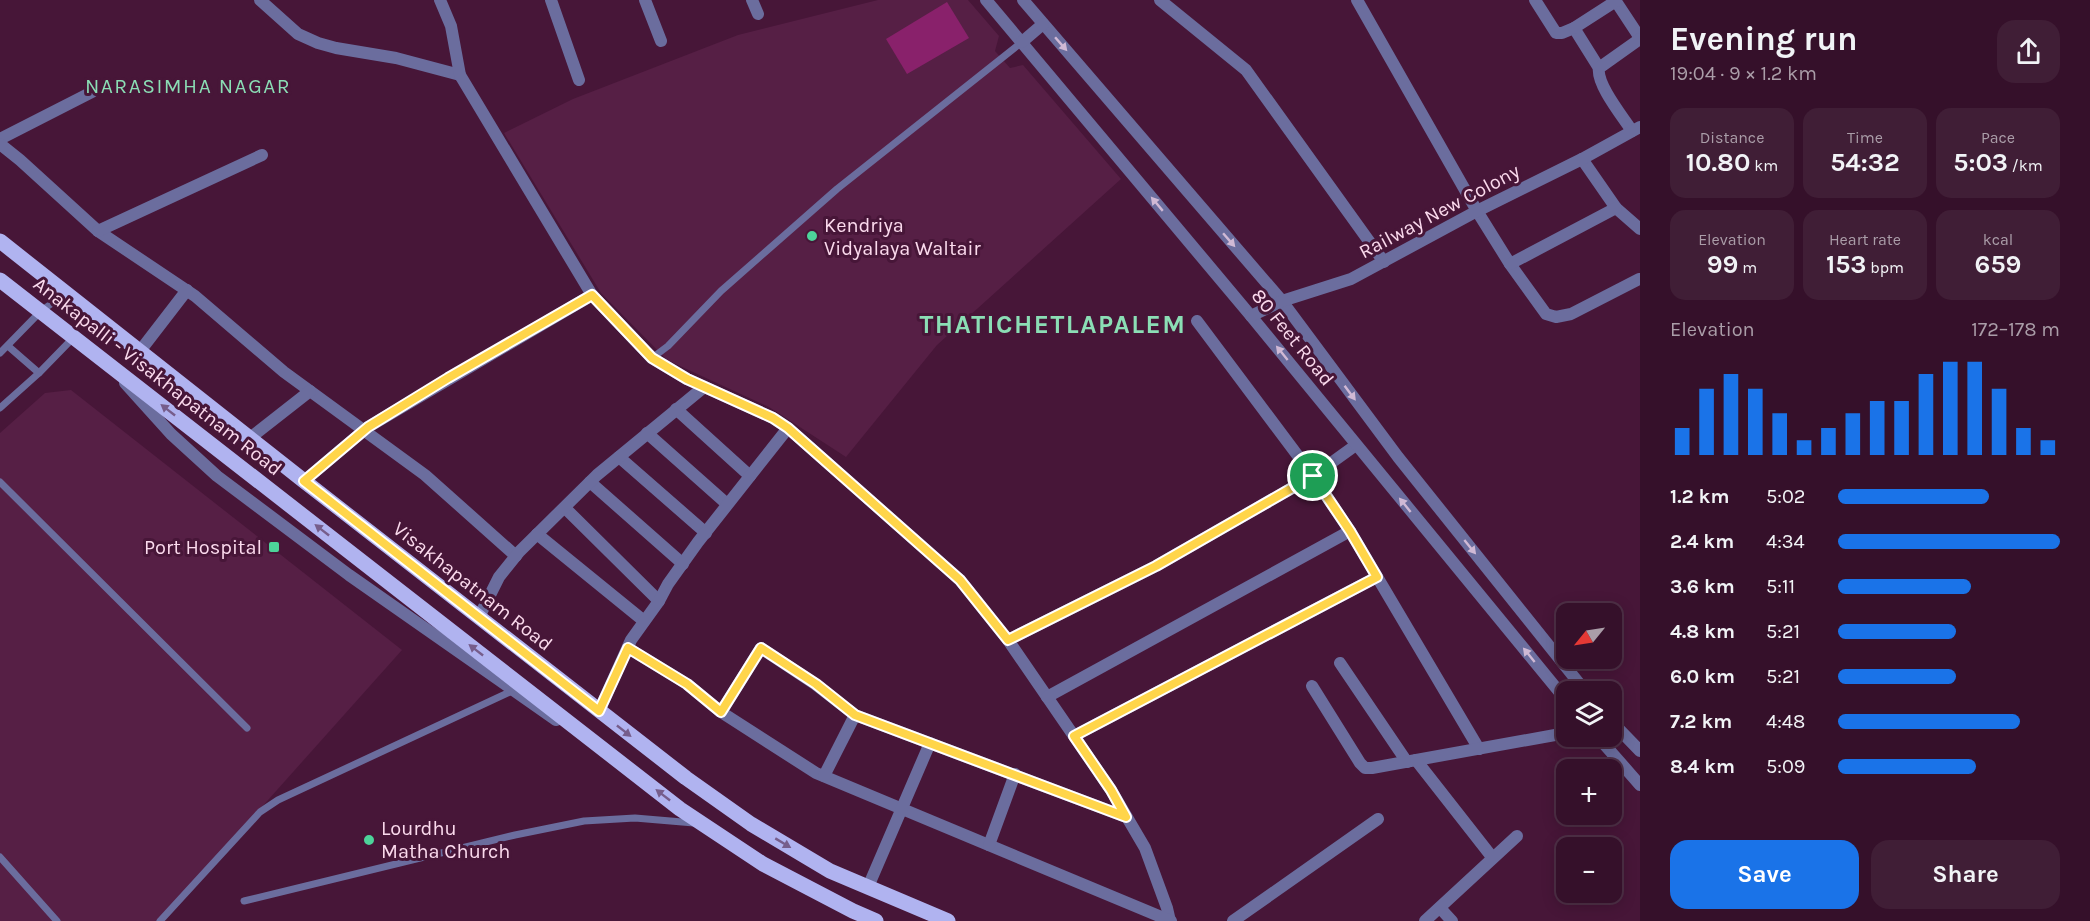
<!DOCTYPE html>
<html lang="en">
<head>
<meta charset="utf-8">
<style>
	:root { --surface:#35102a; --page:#401e36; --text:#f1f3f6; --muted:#aa9da8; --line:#4f3047; --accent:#1a73e8 }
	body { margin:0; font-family:Karla,sans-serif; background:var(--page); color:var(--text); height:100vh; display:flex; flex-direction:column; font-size:22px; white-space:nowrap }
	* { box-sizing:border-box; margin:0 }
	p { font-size:20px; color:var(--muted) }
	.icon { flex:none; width:33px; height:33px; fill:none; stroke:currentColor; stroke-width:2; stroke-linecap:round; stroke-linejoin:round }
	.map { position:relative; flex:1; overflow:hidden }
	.panel { display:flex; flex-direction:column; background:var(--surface); width:450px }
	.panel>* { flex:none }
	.needle { width:39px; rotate:240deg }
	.tools { position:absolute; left:1556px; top:603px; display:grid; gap:12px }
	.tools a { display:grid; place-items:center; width:66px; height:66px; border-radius:12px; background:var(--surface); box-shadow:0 3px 15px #0003,0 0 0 2px var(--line); font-size:30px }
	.pin { position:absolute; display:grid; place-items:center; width:51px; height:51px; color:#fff; margin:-26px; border:3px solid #fff; border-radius:50%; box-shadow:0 2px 6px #0007 }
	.round { display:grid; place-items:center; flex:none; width:63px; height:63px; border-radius:18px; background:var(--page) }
	.overview { display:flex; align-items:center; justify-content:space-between; height:102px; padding:0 30px }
	h1 { font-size:33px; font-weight:700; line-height:45px }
	.metrics { display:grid; grid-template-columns:repeat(3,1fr); gap:9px; height:102px; padding:6px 30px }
	.metrics div { display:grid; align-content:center; border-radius:15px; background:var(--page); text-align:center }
	.metrics b { font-size:26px; font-weight:700 }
	.metrics small { font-size:16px; font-weight:400 }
	.metrics p { font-size:16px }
	.chart { height:168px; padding:12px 30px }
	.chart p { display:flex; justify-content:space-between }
	.chart svg { width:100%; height:108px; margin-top:6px; stroke:var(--accent); stroke-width:6 }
	.primary-button { display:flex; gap:12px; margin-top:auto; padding:12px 30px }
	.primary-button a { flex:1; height:69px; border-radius:18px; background:var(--accent); color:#fff; font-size:24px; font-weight:700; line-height:69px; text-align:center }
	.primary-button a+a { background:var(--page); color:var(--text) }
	ul { padding:0 30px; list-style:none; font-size:20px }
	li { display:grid; grid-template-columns:96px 72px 1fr; align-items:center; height:45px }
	li i { height:15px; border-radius:8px; background:var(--accent) }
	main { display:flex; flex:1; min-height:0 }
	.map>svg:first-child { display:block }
</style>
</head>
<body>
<main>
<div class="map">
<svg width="1640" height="921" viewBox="0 0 1640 921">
	<rect width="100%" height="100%" fill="#471638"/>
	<g fill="#561f45">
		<path d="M 878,0 L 968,0 L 999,36 L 995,51 L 1010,68 L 1023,65 L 1121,179 L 937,345 L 846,457 L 769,407 L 667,360 L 601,293 L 504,133 L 573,99 L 738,35 Z"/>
		<path d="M 71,390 L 402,650 L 160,921 L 0,921 L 0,433 L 45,393 Z"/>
	</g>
	<path fill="#89216b" d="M 947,2 L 969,38 L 907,74 L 886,39 Z"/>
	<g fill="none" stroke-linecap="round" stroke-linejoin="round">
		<g stroke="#6b6d9e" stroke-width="7">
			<path d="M 8,346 L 39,373"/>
			<path d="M 0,353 L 41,311 L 65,294"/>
			<path d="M 652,358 L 668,346 L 721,291 L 837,189 L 1022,42"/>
			<path d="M 0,408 L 39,373 L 74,337"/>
			<path d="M 0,482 L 247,728"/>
			<path d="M 0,857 L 57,921"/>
			<path d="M 244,901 L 515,835 L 584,821 L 635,818 L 694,823"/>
			<path d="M 160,921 L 260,812 L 278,800 L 512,691"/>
		</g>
		<g stroke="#6b6d9e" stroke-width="12">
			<path d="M 260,0 L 298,34 L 318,43 L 336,48 L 396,58 L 460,75"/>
			<path d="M 440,0 L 451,26 L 460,75 L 592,295 L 652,358 L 687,379 L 773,418 L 788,428 L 960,580 L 1008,640 L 1111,790 L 1145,848 L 1167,908 L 1170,921"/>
			<path d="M 551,0 L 579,80"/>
			<path d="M 645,0 L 661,41"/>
			<path d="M 752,0 L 758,14"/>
			<path d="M 1160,0 L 1246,70 L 1384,262"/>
			<path d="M 1357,0 L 1477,211 L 1510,264 L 1546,314 L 1556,317 L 1571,314 L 1639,279"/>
			<path d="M 1535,0 L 1556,33 L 1562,33 L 1574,28 L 1599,68"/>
			<path d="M 1615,0 L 1640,38"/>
			<path d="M 1574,28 L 1616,1"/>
			<path d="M 1632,131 C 1623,117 1596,84 1599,68 L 1640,39"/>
			<path d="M 0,139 L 92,92"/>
			<path d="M 0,144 L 20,160 L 98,231 L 195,296 L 284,372 L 425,475 L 516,556"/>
			<path d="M 1582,159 L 1616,208 L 1640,229"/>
			<path d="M 98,231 L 262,155"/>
			<path d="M 1510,264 L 1616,208"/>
			<path d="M 1197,321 L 1313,476 L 1350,531 L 1479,749"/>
			<path d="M 140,351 L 187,290"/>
			<path d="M 125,383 L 171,434 L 217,476 L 349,575 L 556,720"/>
			<path d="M 676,409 L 750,476"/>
			<path d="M 647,433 L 727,504"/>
			<path d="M 250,438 L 310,391"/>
			<path d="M 619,457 L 706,533"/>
			<path d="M 304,481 L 368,427 L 592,295"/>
			<path d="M 590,482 L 683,564"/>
			<path d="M 565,508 L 659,601"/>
			<path d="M 537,534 L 644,621"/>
			<path d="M 479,617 L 499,577 L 519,552 L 597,475 L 704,387"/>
			<path d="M 1008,640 L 1156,566 L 1313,476 L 1356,445"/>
			<path d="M 628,648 L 687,684 L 721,712 L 816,773 L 1171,921"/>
			<path d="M 1340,663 L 1407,762"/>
			<path d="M 1312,686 L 1360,763 L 1365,768 L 1372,768 L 1566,733"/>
			<path d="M 1047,697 L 1350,531"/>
			<path d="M 599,711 L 631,640 L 659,601 L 668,584 L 698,542 L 788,428"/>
			<path d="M 721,712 L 761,648 L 815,684 L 855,715 L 1126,817"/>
			<path d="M 1074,736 L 1377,577"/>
			<path d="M 1416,760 L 1492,857"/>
			<path d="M 824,776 L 855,715"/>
			<path d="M 989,845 L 1015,774"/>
			<path d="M 868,887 L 930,743"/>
			<path d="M 1440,908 L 1452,921"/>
			<path d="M 1233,921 L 1378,819"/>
			<path d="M 1425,921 L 1517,836"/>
		</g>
		<g stroke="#6b6d9e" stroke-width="12">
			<path d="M 986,0 L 1251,316 L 1566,700"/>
			<path d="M 1023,0 L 1282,301 L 1398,457 L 1586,692"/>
			<path d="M 1022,42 L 1043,24"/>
			<path d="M 1251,316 L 1282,301 L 1351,279 L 1477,211 L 1582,159 L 1640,127"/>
			<path d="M 1611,721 L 1640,751"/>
			<path d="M 1597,736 L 1640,785"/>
		</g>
		<g stroke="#b0b3f0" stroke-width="15">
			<path d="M 0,241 L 304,481 L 686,778 L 751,824 L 830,871 L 948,921"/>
			<path d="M 0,280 L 680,809 L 763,864 L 853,911 L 876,921"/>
		</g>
	</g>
	<defs><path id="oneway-solid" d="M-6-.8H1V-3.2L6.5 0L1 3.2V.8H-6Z" transform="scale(1.5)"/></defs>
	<g fill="#d0b9d5">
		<use href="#oneway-solid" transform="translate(1061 44) rotate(49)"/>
		<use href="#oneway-solid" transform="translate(1157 204) rotate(-130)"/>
		<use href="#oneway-solid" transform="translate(1229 240) rotate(49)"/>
		<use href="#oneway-solid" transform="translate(1282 353) rotate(-129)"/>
		<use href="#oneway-solid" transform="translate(1350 393) rotate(53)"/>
		<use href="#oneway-solid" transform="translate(1405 505) rotate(-129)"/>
		<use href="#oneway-solid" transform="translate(1470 547) rotate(51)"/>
		<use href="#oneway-solid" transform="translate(1529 655) rotate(-129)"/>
	</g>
	<g fill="#765d8b">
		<use href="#oneway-solid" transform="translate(168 410) rotate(-142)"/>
		<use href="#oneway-solid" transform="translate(322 530) rotate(-142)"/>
		<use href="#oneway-solid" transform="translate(476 650) rotate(-142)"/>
		<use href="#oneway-solid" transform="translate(624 731) rotate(38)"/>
		<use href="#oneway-solid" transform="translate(663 795) rotate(-142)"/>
		<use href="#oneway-solid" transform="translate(783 843) rotate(31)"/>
	</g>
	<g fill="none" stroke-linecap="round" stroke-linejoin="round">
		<defs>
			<path id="route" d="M 592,295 L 652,358 L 687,379 L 773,418 L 788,428 L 960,580 L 1008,640 L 1156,566 L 1313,476 L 1350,531 L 1377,577 L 1074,736 L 1111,790 L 1126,817 L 855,715 L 816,684 L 761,648 L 721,712 L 687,684 L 628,648 L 599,711 L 304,481 L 368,427 L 448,378 Z"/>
		</defs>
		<use href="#route" stroke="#fff" stroke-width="12"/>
		<use href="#route" stroke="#ffd54a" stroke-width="8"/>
	</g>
	<g fill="#4dd39a" stroke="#471638" stroke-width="2">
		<circle cx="812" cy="236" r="6"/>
		<rect x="268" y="541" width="12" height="12" rx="3"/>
		<circle cx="369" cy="840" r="6"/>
	</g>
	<g text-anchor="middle" stroke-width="6" stroke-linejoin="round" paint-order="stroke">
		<g font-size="20" fill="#fbdaed" stroke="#471638">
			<text transform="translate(1439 211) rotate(-28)" y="7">Railway New Colony</text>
			<text transform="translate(1293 337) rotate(51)" y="7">80 Feet Road</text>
			<text transform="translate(158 376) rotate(38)" y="7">Anakapalli - Visakhapatnam Road</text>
			<text transform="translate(473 586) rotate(38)" y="7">Visakhapatnam Road</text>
		</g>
		<g font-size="20" fill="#fbdaed" stroke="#471638" text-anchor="start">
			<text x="824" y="232">Kendriya<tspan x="824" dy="23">Vidyalaya Waltair</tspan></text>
			<text x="262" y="554" text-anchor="end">Port Hospital</text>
			<text x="381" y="835">Lourdhu<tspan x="381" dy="23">Matha Church</tspan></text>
		</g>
		<g font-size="21" letter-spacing="1.5" fill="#8bdeb5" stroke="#471638">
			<text x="188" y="93">NARASIMHA NAGAR</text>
		</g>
		<g font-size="26" font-weight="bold" letter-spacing="1.5" fill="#8bdeb5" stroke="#471638">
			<text x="1053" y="333">THATICHETLAPALEM</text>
		</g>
	</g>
</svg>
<div class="tools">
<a><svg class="needle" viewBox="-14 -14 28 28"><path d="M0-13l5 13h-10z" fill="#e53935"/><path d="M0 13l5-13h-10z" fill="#aa9da8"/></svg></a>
<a><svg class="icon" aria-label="layers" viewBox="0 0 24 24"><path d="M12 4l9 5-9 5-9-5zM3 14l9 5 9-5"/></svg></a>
<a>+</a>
<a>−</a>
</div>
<div class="pin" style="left:1313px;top:476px;background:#1e9e55"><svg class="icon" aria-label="arrive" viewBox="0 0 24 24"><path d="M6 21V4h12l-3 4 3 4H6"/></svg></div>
</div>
<section class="panel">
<div class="overview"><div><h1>Evening run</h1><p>19:04 · 9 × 1.2 km</p></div><a class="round"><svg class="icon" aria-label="share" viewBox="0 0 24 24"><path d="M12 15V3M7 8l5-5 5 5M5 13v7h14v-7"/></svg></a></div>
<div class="metrics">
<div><p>Distance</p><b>10.80<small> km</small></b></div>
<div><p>Time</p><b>54:32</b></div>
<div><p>Pace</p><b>5:03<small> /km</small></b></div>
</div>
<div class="metrics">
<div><p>Elevation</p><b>99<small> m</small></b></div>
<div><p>Heart rate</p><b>153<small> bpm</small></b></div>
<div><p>kcal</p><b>659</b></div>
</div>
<div class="chart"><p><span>Elevation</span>172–178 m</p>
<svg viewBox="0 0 160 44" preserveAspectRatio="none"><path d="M5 44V33M15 44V17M25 44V11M35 44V17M45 44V27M55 44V38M65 44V33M75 44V27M85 44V22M95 44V22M105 44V11M115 44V6M125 44V6M135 44V17M145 44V33M155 44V38"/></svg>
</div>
<ul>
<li><b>1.2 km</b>5:02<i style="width:68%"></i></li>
<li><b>2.4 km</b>4:34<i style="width:100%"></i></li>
<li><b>3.6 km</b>5:11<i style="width:60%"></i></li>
<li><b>4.8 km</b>5:21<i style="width:53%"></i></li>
<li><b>6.0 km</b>5:21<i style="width:53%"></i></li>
<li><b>7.2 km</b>4:48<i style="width:82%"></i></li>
<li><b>8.4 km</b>5:09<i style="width:62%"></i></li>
</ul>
<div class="primary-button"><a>Save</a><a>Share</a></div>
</section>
</main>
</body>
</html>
